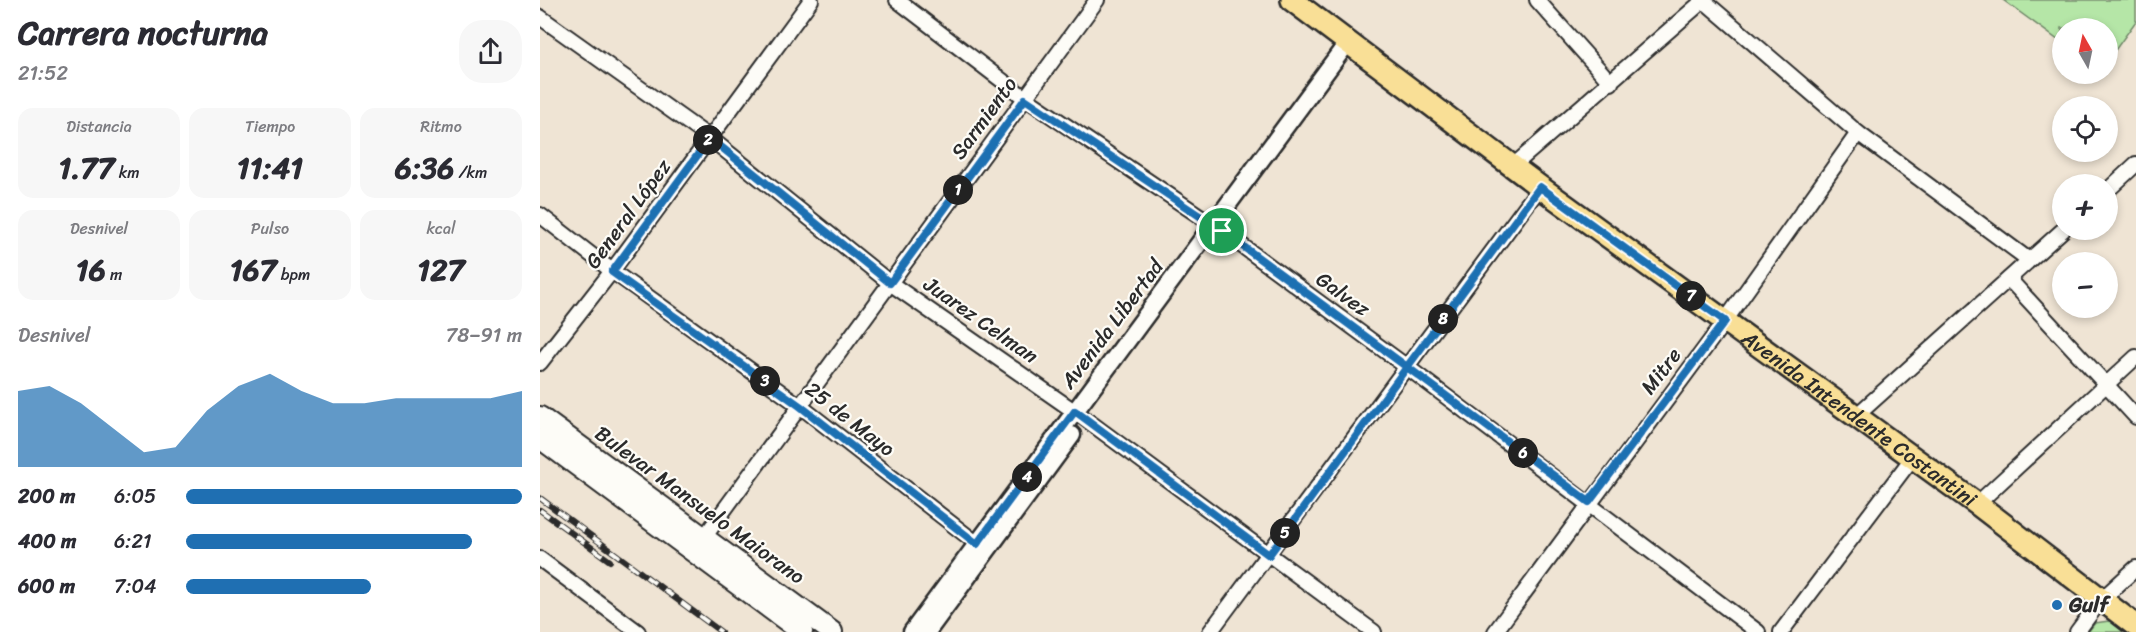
<!DOCTYPE html>
<html lang="es">
<head>
<meta charset="utf-8">
<style>
	:root { --surface:#fff; --page:#f7f7f7; --text:#2b2b33; --muted:#7c7c81; --accent:#1f6fb2 }
	body { margin:0; font-family:Sriracha,sans-serif; background:var(--page); color:var(--text); height:100vh; display:flex; flex-direction:column; font-size:22px; white-space:nowrap }
	* { box-sizing:border-box; margin:0 }
	p { font-size:20px; color:var(--muted) }
	.icon { flex:none; width:33px; height:33px; fill:none; stroke:currentColor; stroke-width:2; stroke-linecap:round; stroke-linejoin:round }
	.map { position:relative; flex:1; overflow:hidden }
	.sheet { display:flex; flex-direction:column; background:var(--surface); width:540px }
	.sheet>* { flex:none }
	.needle { width:39px; rotate:351deg }
	.buttons { position:absolute; left:1512px; top:18px; display:grid; gap:12px }
	.buttons a { display:grid; place-items:center; width:66px; height:66px; border-radius:50%; background:var(--surface); box-shadow:0 3px 9px #0003; font-size:30px }
	.pin { position:absolute; display:grid; place-items:center; width:51px; height:51px; color:#fff; margin:-26px; border:3px solid #fff; border-radius:50%; box-shadow:0 2px 6px #0007 }
	.km { position:absolute; width:30px; height:30px; margin:-15px; border-radius:50%; background:#222; color:#fff; font-size:16px; line-height:30px; text-align:center }
	.round { display:grid; place-items:center; flex:none; width:63px; height:63px; border-radius:24px; background:var(--page) }
	.overview { display:flex; align-items:center; justify-content:space-between; height:102px; padding:0 18px }
	h1 { font-size:33px; font-weight:700; line-height:45px }
	.figures { display:grid; grid-template-columns:repeat(3,1fr); gap:9px; height:102px; padding:6px 18px }
	.figures div { display:grid; align-content:center; border-radius:15px; background:var(--page); text-align:center }
	.figures b { font-size:30px; font-weight:700 }
	.figures small { font-size:16px; font-weight:400 }
	.figures p { font-size:16px }
	.chart { height:168px; padding:12px 18px }
	.chart p { display:flex; justify-content:space-between }
	.chart svg { width:100%; height:108px; margin-top:6px; fill:var(--accent); opacity:.7 }
	ul { padding:0 18px; list-style:none; font-size:20px }
	li { display:grid; grid-template-columns:96px 72px 1fr; align-items:center; height:45px }
	li i { height:15px; border-radius:8px; background:var(--accent) }
	main { display:flex; flex:1; min-height:0 }
	.map>svg:first-child { display:block }
</style>
</head>
<body>
<main>
<section class="sheet">
<div class="overview"><div><h1>Carrera nocturna</h1><p>21:52</p></div><a class="round"><svg class="icon" aria-label="share" viewBox="0 0 24 24"><path d="M12 15V3M7 8l5-5 5 5M5 13v7h14v-7"/></svg></a></div>
<div class="figures">
<div><p>Distancia</p><b>1.77<small> km</small></b></div>
<div><p>Tiempo</p><b>11:41</b></div>
<div><p>Ritmo</p><b>6:36<small> /km</small></b></div>
</div>
<div class="figures">
<div><p>Desnivel</p><b>16<small> m</small></b></div>
<div><p>Pulso</p><b>167<small> bpm</small></b></div>
<div><p>kcal</p><b>127</b></div>
</div>
<div class="chart"><p><span>Desnivel</span>78–91 m</p>
<svg viewBox="0 0 160 44" preserveAspectRatio="none"><path d="M0 44V13L10 11L20 18L30 28L40 38L50 36L60 21L70 11L80 6L90 13L100 18L110 18L120 16L130 16L140 16L150 16L160 13V44z"/></svg>
</div>
<ul>
<li><b>200 m</b>6:05<i style="width:100%"></i></li>
<li><b>400 m</b>6:21<i style="width:85%"></i></li>
<li><b>600 m</b>7:04<i style="width:55%"></i></li>
</ul>
</section>
<div class="map">
<svg width="1596" height="632" viewBox="0 0 1596 632">
	<rect width="100%" height="100%" fill="#efe4d4"/>
	<filter id="ink" filterUnits="userSpaceOnUse"><feTurbulence type="fractalNoise" baseFrequency=".0167" numOctaves="2"/><feDisplacementMap in="SourceGraphic" scale="12" xChannelSelector="R" yChannelSelector="G"/><feConvolveMatrix kernelMatrix="1 2 1 2 8 2 1 2 1" color-interpolation-filters="sRGB"/></filter>
	<g filter="url(#ink)">
		<g fill="#b5e6a7" stroke="#708869" stroke-width="1.5">
			<path d="M 1463,0 L 1596,0 L 1596,21 L 1568,60 L 1568,28 L 1522,28 L 1522,43 Z"/>
			<path d="M 1576,620 L 1593,632 L 1548,632 L 1555,623 Z"/>
		</g>
		<g fill="none" stroke-linecap="round" stroke-linejoin="round">
			<defs>
				<g id="minor">
					<path d="M 357,0 L 485,98 L 682,231 L 867,367 L 1218,632"/>
					<path d="M 997,0 L 1071,83"/>
					<path d="M 1163,0 L 1318,133 L 1489,260"/>
					<path d="M 0,17 L 170,138 L 350,283 L 544,418 L 834,632"/>
					<path d="M 973,166 L 1164,0"/>
					<path d="M 1568,190 L 1596,164"/>
					<path d="M 0,215 L 72,271 L 260,406 L 444,549"/>
					<path d="M 1469,279 L 1596,417"/>
					<path d="M 0,363 L 72,271 L 271,0"/>
					<path d="M 1316,416 L 1523,230"/>
					<path d="M 1437,504 L 1596,357"/>
					<path d="M 160,543 L 557,0"/>
					<path d="M 0,559 L 98,632"/>
					<path d="M 670,632 L 1000,187"/>
					<path d="M 955,632 L 1185,321 L 1318,133"/>
					<path d="M 1241,632 L 1373,457"/>
					<path d="M 1537,632 L 1560,601 L 1596,568"/>
				</g>
				<g id="tertiary">
					<path d="M 372,632 L 808,42"/>
					<path d="M 387,632 L 532,435"/>
				</g>
				<g id="secondary">
					<path d="M 0,417 L 292,632"/>
					<path d="M 0,438 L 262,632"/>
				</g>
				<g id="primary">
					<path id="s1" d="M 752,0 L 1000,187 L 1437,504 L 1596,626"/>
				</g>
			</defs>
			<use href="#minor" stroke="#2b2b2b" stroke-width="18"/>
			<use href="#tertiary" stroke="#2b2b2b" stroke-width="21"/>
			<use href="#secondary" stroke="#2b2b2b" stroke-width="24"/>
			<use href="#primary" stroke="#2b2b2b" stroke-width="26"/>
			<use href="#minor" stroke="#fdfcf7" stroke-width="14"/>
			<use href="#tertiary" stroke="#fdfcf7" stroke-width="16"/>
			<use href="#secondary" stroke="#fdfcf7" stroke-width="20"/>
			<use href="#primary" stroke="#f9df96" stroke-width="21"/>
			<defs>
				<g id="rail">
					<path d="M 0,498 L 181,632"/>
					<path d="M 0,510 L 70,561"/>
				</g>
			</defs>
			<use href="#rail" stroke="#2b2b2b" stroke-width="6"/>
			<use href="#rail" stroke="#fdfcf7" stroke-width="4" stroke-dasharray="11" stroke-linecap="butt"/>
		</g>
	</g>
	<g fill="none" stroke-linecap="round" stroke-linejoin="round" filter="url(#ink)">
		<defs>
			<path id="route" d="M 682,231 L 485,99 L 350,283 L 170,138 L 72,272 L 260,406 L 437,544 L 535,411 L 729,555 L 867,367 L 1049,502 L 1185,321 L 1000,187 L 867,367 L 682,231"/>
		</defs>
		<use href="#route" stroke="#fff" stroke-width="12"/>
		<use href="#route" stroke="#1f6fb2" stroke-width="8"/>
	</g>
	<circle fill="#1f6fb2" stroke="#fdfcf7" stroke-width="2" cx="1517" cy="605" r="6"/>
	<g text-anchor="middle" stroke-width="4.5" stroke-linejoin="round" paint-order="stroke">
		<g font-size="21" fill="#2b2b2b" stroke="#fdfcf7">
			<text transform="translate(444 118) rotate(-54)" y="7">Sarmiento</text>
			<text transform="translate(88 214) rotate(-54)" y="7">General López</text>
			<text transform="translate(803 294) rotate(36)" y="7">Galvez</text>
			<text transform="translate(441 320) rotate(35)" y="7">Juarez Celman</text>
			<text transform="translate(572 324) rotate(-53)" y="7">Avenida Libertad</text>
			<text transform="translate(1121 371) rotate(-53)" y="7">Mitre</text>
			<text transform="translate(310 419) rotate(38)" y="7">25 de Mayo</text>
			<text dy="7" stroke="none"><textPath href="#s1" startOffset="705">Avenida Intendente Costantini</textPath></text>
			<text transform="translate(160 505) rotate(36)" y="7">Bulevar Mansuelo Maiorano</text>
		</g>
		<g font-size="21" font-weight="bold" fill="#2b2b2b" stroke="#fdfcf7" text-anchor="start">
			<text x="1529" y="612">Gulf</text>
		</g>
	</g>
</svg>
<div class="buttons">
<a><svg class="needle" viewBox="-14 -14 28 28"><path d="M0-13l5 13h-10z" fill="#e53935"/><path d="M0 13l5-13h-10z" fill="#7c7c81"/></svg></a>
<a><svg class="icon" aria-label="locate" viewBox="0 0 24 24"><circle cx="12" cy="12" r="6"/><path d="M12 2v4M12 18v4M2 12h4M18 12h4"/></svg></a>
<a>+</a>
<a>−</a>
</div>
<div class="pin" style="left:682px;top:231px;background:#1e9e55"><svg class="icon" aria-label="arrive" viewBox="0 0 24 24"><path d="M6 21V4h12l-3 4 3 4H6"/></svg></div>
<b class="km" style="left:418px;top:190px">1</b>
<b class="km" style="left:168px;top:140px">2</b>
<b class="km" style="left:225px;top:381px">3</b>
<b class="km" style="left:487px;top:477px">4</b>
<b class="km" style="left:745px;top:533px">5</b>
<b class="km" style="left:983px;top:453px">6</b>
<b class="km" style="left:1151px;top:296px">7</b>
<b class="km" style="left:903px;top:319px">8</b>
</div>
</main>
</body>
</html>
